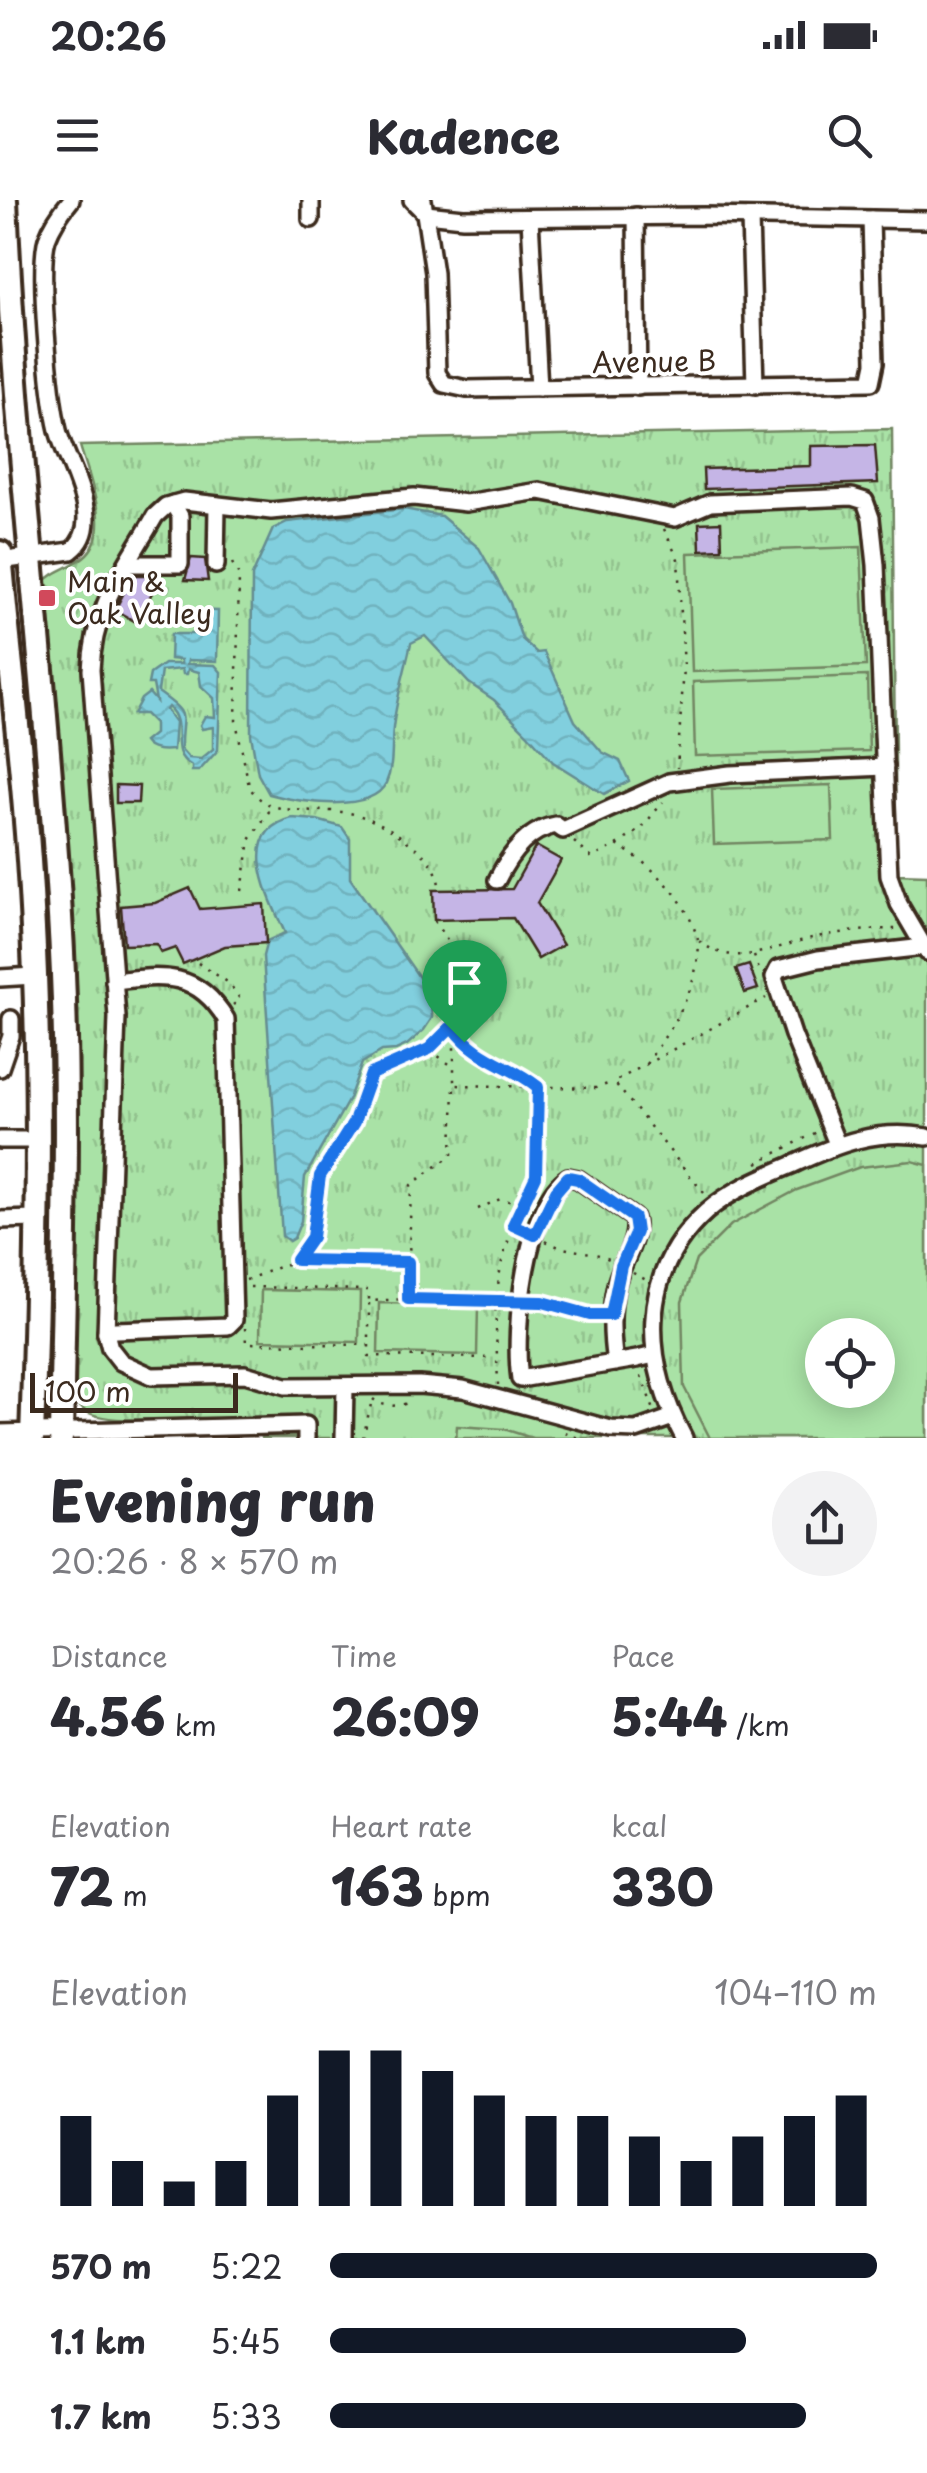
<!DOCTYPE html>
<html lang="en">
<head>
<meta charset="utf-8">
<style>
	:root { --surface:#fff; --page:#f2f2f3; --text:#2b2b33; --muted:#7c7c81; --accent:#111827 }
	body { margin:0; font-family:"Playpen Sans",sans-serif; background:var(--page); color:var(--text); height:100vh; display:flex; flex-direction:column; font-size:38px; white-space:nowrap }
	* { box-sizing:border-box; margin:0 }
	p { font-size:32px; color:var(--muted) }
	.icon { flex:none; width:55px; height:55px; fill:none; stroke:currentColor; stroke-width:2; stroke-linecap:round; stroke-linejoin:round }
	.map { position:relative; height:1238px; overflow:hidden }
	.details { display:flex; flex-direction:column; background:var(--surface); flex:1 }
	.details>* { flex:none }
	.controls { position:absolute; left:805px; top:1118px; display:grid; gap:20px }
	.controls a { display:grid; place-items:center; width:90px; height:90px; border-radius:50%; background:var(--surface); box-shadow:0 5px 25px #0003; font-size:50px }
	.scale { position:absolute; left:30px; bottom:25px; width:208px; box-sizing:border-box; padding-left:10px; border:5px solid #3b2a1e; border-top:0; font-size:28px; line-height:35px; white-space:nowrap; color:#3b2a1e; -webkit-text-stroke:8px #fff; paint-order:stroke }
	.pin { position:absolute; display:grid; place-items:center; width:85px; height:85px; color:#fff; margin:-102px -42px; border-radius:50% 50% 50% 0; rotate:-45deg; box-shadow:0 0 10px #0007 }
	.pin .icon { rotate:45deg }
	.round { display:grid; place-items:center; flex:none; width:105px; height:105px; border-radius:52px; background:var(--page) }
	.summary { display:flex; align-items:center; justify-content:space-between; height:170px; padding:0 50px }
	h1 { font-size:55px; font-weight:800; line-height:75px }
	.figures { display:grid; grid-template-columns:repeat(3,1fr); gap:15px; height:170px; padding:10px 50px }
	.figures div { display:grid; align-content:center }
	.figures b { font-size:50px; font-weight:800 }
	.figures small { font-size:28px; font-weight:400 }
	.figures p { font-size:28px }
	.chart { height:280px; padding:20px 50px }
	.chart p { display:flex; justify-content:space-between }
	.chart svg { width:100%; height:180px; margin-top:10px; stroke:var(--accent); stroke-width:6 }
	ul { padding:0 50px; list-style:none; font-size:32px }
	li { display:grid; grid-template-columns:160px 120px 1fr; align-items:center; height:75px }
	li i { height:25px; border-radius:12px; background:var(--accent) }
	.status { display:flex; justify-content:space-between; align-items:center; height:70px; padding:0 50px; background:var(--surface); direction:ltr }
	.status svg { height:28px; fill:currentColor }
	header { display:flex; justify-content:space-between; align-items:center; height:130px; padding:0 50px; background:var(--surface); font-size:45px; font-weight:800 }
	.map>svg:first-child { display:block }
</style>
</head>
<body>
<div class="status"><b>20:26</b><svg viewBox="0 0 49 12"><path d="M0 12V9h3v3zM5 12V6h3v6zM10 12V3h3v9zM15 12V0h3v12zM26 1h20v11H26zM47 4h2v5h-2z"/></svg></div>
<header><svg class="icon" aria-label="menu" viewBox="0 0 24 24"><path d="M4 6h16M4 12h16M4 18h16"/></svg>Kadence<svg class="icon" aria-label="search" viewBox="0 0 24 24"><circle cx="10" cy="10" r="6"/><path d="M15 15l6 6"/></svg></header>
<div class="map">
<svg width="927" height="1238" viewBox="0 0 927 1238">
	<defs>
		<pattern id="park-tufts" width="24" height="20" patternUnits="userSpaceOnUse" patternTransform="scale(2.5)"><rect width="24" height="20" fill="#a9e2a6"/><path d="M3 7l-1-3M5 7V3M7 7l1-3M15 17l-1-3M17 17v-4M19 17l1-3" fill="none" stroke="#92c28e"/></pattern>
		<pattern id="water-waves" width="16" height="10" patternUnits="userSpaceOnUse" patternTransform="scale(2.5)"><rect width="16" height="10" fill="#81cfde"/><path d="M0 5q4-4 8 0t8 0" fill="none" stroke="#70b2be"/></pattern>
	</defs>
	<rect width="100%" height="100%" fill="#fff"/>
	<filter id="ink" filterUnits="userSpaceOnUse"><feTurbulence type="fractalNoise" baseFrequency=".01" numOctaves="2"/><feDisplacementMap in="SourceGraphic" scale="20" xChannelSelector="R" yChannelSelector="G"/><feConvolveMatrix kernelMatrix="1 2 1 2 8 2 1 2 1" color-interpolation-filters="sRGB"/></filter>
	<g filter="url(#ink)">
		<path fill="url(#park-tufts)" stroke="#728662" stroke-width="2.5" fill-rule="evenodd" d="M 892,229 L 896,674 L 927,675 L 927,1238 L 262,1238 L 258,1217 C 222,1217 115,1226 89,1213 C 78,1208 74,1198 71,1188 L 41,385 C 56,368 73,368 87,354 C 112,329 88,274 80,246 ZM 822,1135 L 878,1135 L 878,1190 L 822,1190 Z"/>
		<g fill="#a9e2a6" stroke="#728662" stroke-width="2.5" fill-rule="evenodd">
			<path d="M 861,347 L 866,466 L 692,472 L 688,353 Z"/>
			<path d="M 867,476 L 869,551 L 695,556 L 693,482 Z"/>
			<path d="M 831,585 L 833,640 L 714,644 L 712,589 Z"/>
			<path d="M 912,961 L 927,965 L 927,1238 L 710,1238 L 684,1187 L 682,1102 L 696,1060 L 731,1025 L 797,990 L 860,967 ZM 822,1135 L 878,1135 L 878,1190 L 822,1190 Z"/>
			<path d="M 261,1090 L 360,1092 L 359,1142 L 260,1140 Z"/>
			<path d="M 379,1103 L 478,1105 L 477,1155 L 378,1153 Z"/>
			<path d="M 457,1226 L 504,1229 L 532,1238 L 456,1238 Z"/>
		</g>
		<g fill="url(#water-waves)" stroke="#658d91" stroke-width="2.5" fill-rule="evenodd">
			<path d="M 404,309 L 441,316 L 479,348 L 510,403 L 522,439 L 537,453 L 544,452 L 575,521 L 602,552 L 620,561 L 629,581 L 604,594 L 553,562 L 527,533 L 494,500 L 469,483 L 425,436 L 411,443 C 405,471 396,500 393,528 C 391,547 394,565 386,583 C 371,614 298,602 269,594 L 258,574 L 251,535 L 252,376 L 273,329 L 287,322 Z"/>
			<path d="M 192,410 L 218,411 L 217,461 L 188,460 L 187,464 L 215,465 L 221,472 L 218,550 L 199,571 L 192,571 L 192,566 C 165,552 189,525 168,507 L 166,510 L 175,522 L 173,550 C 162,551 150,551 144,542 L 154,534 L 154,523 L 145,514 L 133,514 L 141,499 L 149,493 L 156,501 L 153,484 L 148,484 L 150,474 L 164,464 L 181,464 L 181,460 L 170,459 L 171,434 L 200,434 L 200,426 L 191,425 ZM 182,469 L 183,474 L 187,474 L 188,469 L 199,472 L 201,486 L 214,498 L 215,517 L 205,516 L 200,525 L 202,529 L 213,527 L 213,549 L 201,559 L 189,558 L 181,549 C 180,512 193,517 158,492 L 161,471 Z"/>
			<path d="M 292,618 L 317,620 L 342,627 L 350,639 L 350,678 L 430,793 L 432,818 L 424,830 L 407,845 L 396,850 L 382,851 L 362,863 L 349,899 L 305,977 L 301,1021 L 294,1038 L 289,1041 L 282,1036 L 263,756 L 267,741 L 285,733 C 270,699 234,632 292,618 Z"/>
		</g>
		<g fill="#c5b5e6" stroke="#3b2a1e" stroke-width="2.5">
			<path d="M 875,245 L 878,283 L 704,289 L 703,269 L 811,266 L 811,246 Z"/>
			<path d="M 721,322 L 722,349 L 700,350 L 699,323 Z"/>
			<path d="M 191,358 L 205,359 L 208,381 L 185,380 Z"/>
			<path d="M 133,375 L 145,375 L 158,382 L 136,422 L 115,410 Z"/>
			<path d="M 116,585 L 139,586 L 138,603 L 116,603 Z"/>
			<path d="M 536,646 L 561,660 L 537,703 L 563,745 L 538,759 L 513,718 L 434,720 L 433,690 L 512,689 Z"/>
			<path d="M 190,688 L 200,709 L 264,704 L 266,743 L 225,746 L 183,764 L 175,748 L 161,753 L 156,744 L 124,745 L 121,706 L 155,703 Z"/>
			<path d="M 749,765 L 758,789 L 745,793 L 736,769 Z"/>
		</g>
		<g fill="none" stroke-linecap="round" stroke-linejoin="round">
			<defs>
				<g id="minor">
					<path d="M 311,0 L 311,19"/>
					<path d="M 412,0 L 426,14 L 463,18 L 705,16 L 927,20"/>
					<path d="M 423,0 L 434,73 L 437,173 L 444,184 L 467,189 L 871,182 L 875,163 L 871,19"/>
					<path d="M 636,16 L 638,187"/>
					<path d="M 530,18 L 539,188"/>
					<path d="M 750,18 L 755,185"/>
					<path d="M 0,361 L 71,351 C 108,323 66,264 58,230 C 50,197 38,69 47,39 C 52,25 61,12 71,0"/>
					<path d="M 128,364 L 180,364 L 180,316 L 173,304"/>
					<path d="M 216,365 L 217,305"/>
					<path d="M 497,680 C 509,655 527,630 556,625 L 563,630 L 669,582 L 730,574 L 885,567"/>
					<path d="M 0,778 L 34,776"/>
					<path d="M 0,868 L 11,836 L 11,819"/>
					<path d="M 0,940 L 37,940"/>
					<path d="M 837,944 L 793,835 L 774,777 L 778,769 L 818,759 L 924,747"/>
					<path d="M 0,1020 L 36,1019"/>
					<path d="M 106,1133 L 115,1130 L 228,1126 L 234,1120 L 226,819 C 197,771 164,775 114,781"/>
					<path d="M 615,1163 C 611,1136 610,1111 616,1085 C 621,1063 640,1039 634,1018 L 578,979 L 568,977 C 525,1006 513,1131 520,1179 L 637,1159 L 654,1155"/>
					<path d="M 673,1217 L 636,1230 L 611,1229 L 463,1189 L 419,1185 L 286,1186 L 245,1174 L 152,1176 L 121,1162 L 110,1148 L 106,1133 L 117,817 L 91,470 C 93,406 125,369 155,316 L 166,306 L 184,301 L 271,311 L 414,297 L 466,303 L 539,291 L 675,318 L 710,303 L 852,297 L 865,301 L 871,318 L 876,365 L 889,676 L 899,704 L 927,752"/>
					<path d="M 0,1233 L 306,1225 L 306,1238"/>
					<path d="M 344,1238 L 345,1187"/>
					<path d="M 684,1238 C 644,1163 636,1075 706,1012 C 731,990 763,977 794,964 C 837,944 878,928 927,937"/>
				</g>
				<g id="highway">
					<path d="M 5,0 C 15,239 46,477 60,716 C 71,890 64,1064 61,1238"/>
					<path d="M 0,353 C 7,438 18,523 25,609 C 43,817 39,1029 32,1238"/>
				</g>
			</defs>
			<use href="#minor" stroke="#3b2a1e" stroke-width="22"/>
			<use href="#highway" stroke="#3b2a1e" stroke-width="30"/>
			<g stroke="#3b2a1e" stroke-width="2.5" stroke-dasharray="2.5 8" stroke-linecap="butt">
				<path d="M 664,329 L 678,359 L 684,468 L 677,568"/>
				<path d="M 232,363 L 239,376 L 236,521 L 249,586 C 269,621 315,606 349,613 C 373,618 392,629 411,644 C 427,657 438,666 439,687"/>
				<path d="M 574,642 L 592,658 L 617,645 C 655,667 686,697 698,740"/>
				<path d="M 617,645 L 640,630 L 663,602"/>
				<path d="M 242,691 L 250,640 L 270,610"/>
				<path d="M 434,721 L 458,757 L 461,773 L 454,828 C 476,859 510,864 538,887 L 536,976 L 513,1025 L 501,1065 L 496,1099"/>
				<path d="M 754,756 L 760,772"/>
				<path d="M 198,763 L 229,783 L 240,799 L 233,805"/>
				<path d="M 430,850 L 452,866"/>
				<path d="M 646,864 C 674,824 698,791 699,741 C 736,770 771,747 812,738 C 840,732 869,729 899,729"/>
				<path d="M 757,963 L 817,932"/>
				<path d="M 704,993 L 614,882 L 766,798"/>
				<path d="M 478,1009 L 500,999 L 522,1004"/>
				<path d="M 546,1041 C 566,1053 589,1049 609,1059"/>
				<path d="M 407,1062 L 296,1060 L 312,1037 L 321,976 L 354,922 L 371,873 L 412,859 L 454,828 L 454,885"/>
				<path d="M 633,1073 L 648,1081"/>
				<path d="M 246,1080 L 294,1061"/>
				<path d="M 250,1087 L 369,1090 L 369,1101 L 406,1099"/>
				<path d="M 535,1102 L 595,1115"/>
				<path d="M 369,1103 L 369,1156 L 494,1158"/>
				<path d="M 245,1128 L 246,1143 L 368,1145"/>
				<path d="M 641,1176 L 654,1210"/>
				<path d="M 498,1185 L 495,1101 L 408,1099 L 411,985 L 452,955 L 454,885 L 596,888 L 614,882"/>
				<path d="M 373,1199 C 383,1208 401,1207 412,1201"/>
				<path d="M 565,1233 L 578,1238"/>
				<path d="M 363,1238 L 372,1200"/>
			</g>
			<use href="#minor" stroke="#fff" stroke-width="15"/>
			<use href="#highway" stroke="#fff" stroke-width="22"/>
		</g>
	</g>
	<g fill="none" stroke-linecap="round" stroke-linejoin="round" filter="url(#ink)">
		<defs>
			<path id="route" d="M 450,828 L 454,828 C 478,861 510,864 538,887 L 536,976 L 513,1025 L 535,1035 L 556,991 L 568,977 L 578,979 L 634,1018 L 636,1032 L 621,1066 L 611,1115 L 590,1115 L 543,1102 L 408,1099 L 408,1062 L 296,1060 L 312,1037 L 320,976 L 354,922 L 371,874 L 429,849 Z"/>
		</defs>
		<use href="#route" stroke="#fff" stroke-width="20"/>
		<use href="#route" stroke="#1a73e8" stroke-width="12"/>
	</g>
	<rect fill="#d1495b" stroke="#fff" stroke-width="4" x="37" y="388" width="20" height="20" rx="5"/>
	<g text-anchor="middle" stroke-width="8" stroke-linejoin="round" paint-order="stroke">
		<g font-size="28" fill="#3b2a1e" stroke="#fff">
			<text transform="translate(654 162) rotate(-1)" y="10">Avenue B</text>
		</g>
		<g font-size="28" fill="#3b2a1e" stroke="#fff" text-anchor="start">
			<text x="67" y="392">Main &amp;<tspan x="67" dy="32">Oak Valley</tspan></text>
		</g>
	</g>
</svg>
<div class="controls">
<a><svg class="icon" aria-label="locate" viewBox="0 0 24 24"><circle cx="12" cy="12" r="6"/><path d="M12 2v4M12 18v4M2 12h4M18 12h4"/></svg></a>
</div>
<div class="scale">100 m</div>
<div class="pin" style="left:464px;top:842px;background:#1e9e55"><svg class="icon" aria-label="arrive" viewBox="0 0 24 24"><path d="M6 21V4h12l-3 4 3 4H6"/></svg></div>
</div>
<section class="details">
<div class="summary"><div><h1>Evening run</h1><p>20:26 · 8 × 570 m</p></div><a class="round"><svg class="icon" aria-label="share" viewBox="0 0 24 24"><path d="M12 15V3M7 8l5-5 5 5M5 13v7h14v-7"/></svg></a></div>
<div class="figures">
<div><p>Distance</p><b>4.56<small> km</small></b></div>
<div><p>Time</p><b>26:09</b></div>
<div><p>Pace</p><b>5:44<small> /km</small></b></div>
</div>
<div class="figures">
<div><p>Elevation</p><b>72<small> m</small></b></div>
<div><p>Heart rate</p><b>163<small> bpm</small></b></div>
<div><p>kcal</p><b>330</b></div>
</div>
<div class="chart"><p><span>Elevation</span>104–110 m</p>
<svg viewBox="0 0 160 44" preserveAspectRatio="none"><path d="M5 44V22M15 44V33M25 44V38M35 44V33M45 44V17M55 44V6M65 44V6M75 44V11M85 44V17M95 44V22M105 44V22M115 44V27M125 44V33M135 44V27M145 44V22M155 44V17"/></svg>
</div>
<ul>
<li><b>570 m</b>5:22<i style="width:100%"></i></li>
<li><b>1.1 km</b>5:45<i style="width:76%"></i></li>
<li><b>1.7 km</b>5:33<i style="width:87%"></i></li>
</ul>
</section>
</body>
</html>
